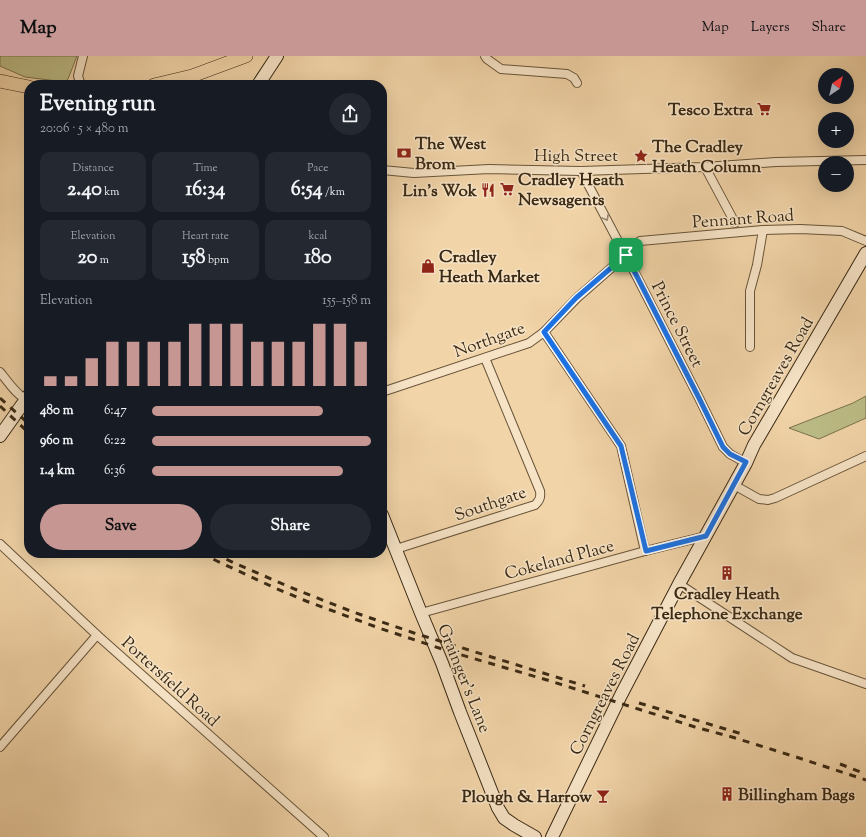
<!DOCTYPE html>
<html lang="en">
<head>
<meta charset="utf-8">
<style>
	:root { --surface:#171b24; --page:#242831; --text:#f1f3f6; --muted:#9ea1a6; --accent:#c59692 }
	body { margin:0; font-family:"Sorts Mill Goudy",serif; background:var(--page); color:var(--text); height:100vh; display:flex; flex-direction:column; font-size:15px; white-space:nowrap }
	* { box-sizing:border-box; margin:0 }
	p { font-size:13px; color:var(--muted) }
	.icon { flex:none; width:22px; height:22px; fill:none; stroke:currentColor; stroke-width:2; stroke-linecap:round; stroke-linejoin:round }
	.map { position:relative; flex:1; overflow:hidden }
	.panel { position:absolute; left:24px; top:24px; width:363px; height:478px; display:flex; flex-direction:column; background:var(--surface); border-radius:16px; box-shadow:0 4px 16px #0002 }
	.panel>* { flex:none }
	.needle { width:26px; rotate:35deg }
	.tools { position:absolute; left:818px; top:12px; display:grid; gap:8px }
	.tools a { display:grid; place-items:center; width:36px; height:36px; border-radius:50%; background:var(--surface); box-shadow:0 4px 16px #0002; font-size:20px }
	.pin { position:absolute; display:grid; place-items:center; width:34px; height:34px; color:#fff; margin:-17px; border-radius:8px; box-shadow:0 2px 6px #0006 }
	.round { display:grid; place-items:center; flex:none; width:42px; height:42px; border-radius:21px; background:var(--page) }
	.overview { display:flex; align-items:center; justify-content:space-between; height:68px; padding:0 16px }
	h1 { font-size:22px; font-weight:800; line-height:30px }
	.figures { display:grid; grid-template-columns:repeat(3,1fr); gap:6px; height:68px; padding:4px 16px }
	.figures div { display:grid; align-content:center; border-radius:10px; background:var(--page); text-align:center }
	.figures b { font-size:20px; font-weight:800 }
	.figures small { font-size:11px; font-weight:400 }
	.figures p { font-size:11px }
	.chart { height:112px; padding:8px 16px }
	.chart p { display:flex; justify-content:space-between }
	.chart svg { width:100%; height:72px; margin-top:4px; stroke:var(--accent); stroke-width:6 }
	.cta { display:flex; gap:8px; margin-top:auto; padding:8px 16px }
	.cta a { flex:1; height:46px; border-radius:24px; background:var(--accent); color:#111; font-size:16px; font-weight:800; line-height:46px; text-align:center }
	.cta a+a { background:var(--page); color:var(--text) }
	ul { padding:0 16px; list-style:none; font-size:13px }
	li { display:grid; grid-template-columns:64px 48px 1fr; align-items:center; height:30px }
	li i { height:10px; border-radius:5px; background:var(--accent) }
	header { display:flex; align-items:center; gap:24px; box-sizing:border-box; height:56px; padding:0 20px; background:var(--accent); color:#111 }
	header strong { font-size:19px }
	nav { display:flex; gap:22px; margin-inline-start:auto; font-size:14px }
	.map>svg:first-child { display:block }
</style>
</head>
<body>
<header>
<strong>Map</strong>
<nav><a>Map</a><a>Layers</a><a>Share</a></nav>
</header>
<div class="map">
<svg width="866" height="781" viewBox="0 0 866 781">
	<rect width="100%" height="100%" fill="#f1d4a8"/>
	<filter id="stains"><feTurbulence type="fractalNoise" baseFrequency=".005" numOctaves="4"/><feColorMatrix values="0 0 0 0 .2 0 0 0 0 .09 0 0 0 0 .02 0 0 0 .5 -.17"/></filter>
	<radialGradient id="worn" r=".72"><stop offset=".6" stop-color="#630" stop-opacity="0"/><stop offset="1" stop-color="#630" stop-opacity=".3"/></radialGradient>
	<g fill="#bcbc86" stroke="#7b724d">
		<path d="M 0,0 L 77,0 L 68,23 L 65,26 L 25,21 L 0,10 Z"/>
		<path d="M 866,340 L 866,362 L 819,383 L 789,372 L 853,347 Z"/>
	</g>
	<g fill="none" stroke-linecap="round" stroke-linejoin="round">
		<defs>
			<g id="street">
				<path d="M 485,0 L 487,3 L 501,13 L 567,18 L 574,22 L 577,27"/>
				<path d="M 81,29 L 78,20 L 83,0"/>
				<path d="M 705,111 L 735,167"/>
				<path d="M 382,114 L 414,117 L 489,113 L 581,115 L 705,111 L 776,106 L 866,104"/>
				<path d="M 581,115 L 638,223 L 699,342 L 723,391 L 730,398 L 746,407"/>
				<path d="M 544,276 L 621,390 L 645,495"/>
				<path d="M 750,291 L 750,235 L 757,209 L 763,174"/>
				<path d="M 0,316 C 6,323 19,343 29,344"/>
				<path d="M 382,336 L 529,287 L 544,276 L 577,242 L 626,199 L 640,185 L 763,174 L 800,173 L 842,175 L 866,185"/>
				<path d="M 734,429 L 759,443 L 768,444 L 775,442 L 866,400"/>
				<path d="M 0,488 L 97,579 L 324,781"/>
				<path d="M 396,493 L 535,449 C 539,445 541,442 540,435 L 485,302"/>
				<path d="M 679,528 L 792,602 L 866,628"/>
				<path d="M 421,557 L 645,495 L 706,480"/>
				<path d="M 0,691 L 97,579"/>
			</g>
			<g id="secondary">
				<path d="M 258,29 L 277,0"/>
				<path d="M 0,380 L 29,339"/>
				<path d="M 382,459 L 421,557 L 442,607 L 460,656 L 498,752 L 504,762 L 514,769 L 535,781"/>
				<path d="M 552,781 L 621,639 L 679,528 L 746,407 L 754,389 L 866,197"/>
			</g>
			<g id="primary">
				<path d="M 0,25 L 29,31"/>
				<path d="M 154,29 L 192,20 L 246,0"/>
			</g>
		</defs>
		<use href="#street" stroke="#685439" stroke-width="10"/>
		<use href="#secondary" stroke="#3a2914" stroke-width="14"/>
		<use href="#primary" stroke="#3a2914" stroke-width="14"/>
		<use href="#street" stroke="#f6e3c6" stroke-width="8"/>
		<use href="#secondary" stroke="#f6e3c6" stroke-width="12"/>
		<use href="#primary" stroke="#f1d4a8" stroke-width="13"/>
		<g stroke="#3a2914" stroke-width="3" stroke-dasharray="7 7" stroke-linecap="butt">
			<path d="M 0,342 L 29,368"/>
			<path d="M 0,350 L 29,377"/>
			<path d="M 201,497 L 217,505 L 275,532 L 306,545 L 379,572 L 448,595 L 547,624 L 695,671 L 732,681 L 796,701 L 866,724"/>
			<path d="M 214,497 L 234,507 L 297,534 L 353,556 L 414,577 L 585,630"/>
			<path d="M 639,647 L 742,678"/>
			<path d="M 840,708 L 866,718"/>
		</g>
	</g>
	<defs><path id="oneway-chevron" d="M-2-3.5L2.5 0L-2 3.5" fill="none" stroke-width="1.6" stroke-linecap="round" stroke-linejoin="round"/></defs>
	<use stroke="#98866d" href="#oneway-chevron" transform="translate(606 162) rotate(62)"/>
	<g fill="none" stroke-linecap="round" stroke-linejoin="round">
		<defs>
			<path id="route" d="M 626,199 L 699,342 L 723,391 L 730,398 L 746,406 L 706,480 L 646,495 L 621,390 L 544,276 L 576,242 Z"/>
		</defs>
		<use href="#route" stroke="#fff" stroke-width="8"/>
		<use href="#route" stroke="#1a73e8" stroke-width="5"/>
	</g>
	<defs>
		<symbol id="supermarket-bare" viewBox="-9 -9 18 18"><path d="M-6-5.5h2.5l.6 2H6L4.5 2H-2.5L-4.4-4H-6ZM-1.5 3.2a1.3 1.3 0 1 0 .1 0ZM3 3.2a1.3 1.3 0 1 0 .1 0Z" fill="#8f2418" stroke="#f6e3c6" stroke-width="2.5" paint-order="stroke"/></symbol>
		<symbol id="bank-bare" viewBox="-9 -9 18 18"><path d="M-6-4H6V4H-6ZM0-2.3a2.3 2.3 0 1 0 0 4.6a2.3 2.3 0 1 0 0-4.6Z" fill="#8f2418" stroke="#f6e3c6" stroke-width="2.5" paint-order="stroke"/></symbol>
		<symbol id="sight-bare" viewBox="-9 -9 18 18"><path d="M0-6L1.8-2.2L6-1.7L2.9 1.2L3.7 5.4L0 3.3L-3.7 5.4L-2.9 1.2L-6-1.7L-1.8-2.2Z" fill="#8f2418" stroke="#f6e3c6" stroke-width="2.5" paint-order="stroke"/></symbol>
		<symbol id="restaurant-bare" viewBox="-9 -9 18 18"><path d="M-5-6h1v4h1v-4h1v4h1v-4h1v5L-1.5 .5V6h-2V.5L-5-1ZM5-6V6H3V1.5H1.5Q1.5-4 5-6Z" fill="#8f2418" stroke="#f6e3c6" stroke-width="2.5" paint-order="stroke"/></symbol>
		<symbol id="shop-bare" viewBox="-9 -9 18 18"><path d="M-5-2.5h2.3a2.7 3.5 0 0 1 5.4 0H5L5.5 6h-11ZM-1.5-2.5h3a1.5 2.3 0 0 0-3 0Z" fill="#8f2418" stroke="#f6e3c6" stroke-width="2.5" paint-order="stroke"/></symbol>
		<symbol id="building-bare" viewBox="-9 -9 18 18"><path d="M-4-6H4V6H1V3H-1V6H-4ZM-2.5-4.3h1.7v1.8h-1.7ZM.8-4.3h1.7v1.8H.8ZM-2.5-1h1.7V.8h-1.7ZM.8-1h1.7V.8H.8Z" fill="#8f2418" stroke="#f6e3c6" stroke-width="2.5" paint-order="stroke"/></symbol>
		<symbol id="bar-bare" viewBox="-9 -9 18 18"><path d="M-6-5H6L.8 .8V4.5H3.5V6h-7V4.5H-.8V.8Z" fill="#8f2418" stroke="#f6e3c6" stroke-width="2.5" paint-order="stroke"/></symbol>
	</defs>
	<g fill-rule="evenodd">
		<use href="#supermarket-bare" x="754" y="43" width="20" height="20"/>
		<use href="#bank-bare" x="394" y="87" width="20" height="20"/>
		<use href="#sight-bare" x="631" y="90" width="20" height="20"/>
		<use href="#supermarket-bare" x="497" y="123" width="20" height="20"/>
		<use href="#restaurant-bare" x="478" y="124" width="20" height="20"/>
		<use href="#shop-bare" x="418" y="200" width="20" height="20"/>
		<use href="#building-bare" x="717" y="507" width="20" height="20"/>
		<use href="#building-bare" x="717" y="728" width="20" height="20"/>
		<use href="#bar-bare" x="593" y="730" width="20" height="20"/>
	</g>
	<g text-anchor="middle" stroke-width="3" stroke-linejoin="round" paint-order="stroke">
		<g font-size="17" font-weight="bold" fill="#3a2914" stroke="#f6e3c6" text-anchor="start">
			<text x="753" y="59" text-anchor="end">Tesco Extra</text>
			<text x="415" y="93">The West<tspan x="415" dy="20">Brom</tspan></text>
			<text x="652" y="96">The Cradley<tspan x="652" dy="20">Heath Column</tspan></text>
			<text x="518" y="129">Cradley Heath<tspan x="518" dy="20">Newsagents</tspan></text>
			<text x="477" y="140" text-anchor="end">Lin's Wok</text>
			<text x="439" y="206">Cradley<tspan x="439" dy="20">Heath Market</tspan></text>
			<text x="727" y="543" text-anchor="middle">Cradley Heath<tspan x="727" dy="20">Telephone Exchange</tspan></text>
			<text x="738" y="744">Billingham Bags</text>
			<text x="592" y="746" text-anchor="end">Plough &amp; Harrow</text>
		</g>
		<g font-size="17" fill="#3a2914" stroke="#f6e3c6">
			<text x="576" y="105">High Street</text>
			<text transform="translate(743 162) rotate(-4)" y="6">Pennant Road</text>
			<text transform="translate(678 268) rotate(63)" y="6">Prince Street</text>
			<text transform="translate(489 283) rotate(-20)" y="6">Northgate</text>
			<text transform="translate(775 320) rotate(-60)" y="6">Corngreaves Road</text>
			<text transform="translate(490 447) rotate(-19)" y="6">Southgate</text>
			<text transform="translate(559 503) rotate(-15)" y="6">Cokeland Place</text>
			<text transform="translate(465 622) rotate(68)" y="6">Grainger's Lane</text>
			<text transform="translate(171 625) rotate(42)" y="6">Portersfield Road</text>
			<text transform="translate(604 638) rotate(-63)" y="6">Corngreaves Road</text>
		</g>
	</g>
	<rect width="100%" height="100%" filter="url(#stains)"/>
	<rect width="100%" height="100%" fill="url(#worn)"/>
</svg>
<div class="tools">
<a><svg class="needle" viewBox="-14 -14 28 28"><path d="M0-13l5 13h-10z" fill="#e53935"/><path d="M0 13l5-13h-10z" fill="#9ea1a6"/></svg></a>
<a>+</a>
<a>−</a>
</div>
<div class="pin" style="left:626px;top:199px;background:#1e9e55"><svg class="icon" aria-label="arrive" viewBox="0 0 24 24"><path d="M6 21V4h12l-3 4 3 4H6"/></svg></div>
<section class="panel">
<div class="overview"><div><h1>Evening run</h1><p>20:06 · 5 × 480 m</p></div><a class="round"><svg class="icon" aria-label="share" viewBox="0 0 24 24"><path d="M12 15V3M7 8l5-5 5 5M5 13v7h14v-7"/></svg></a></div>
<div class="figures">
<div><p>Distance</p><b>2.40<small> km</small></b></div>
<div><p>Time</p><b>16:34</b></div>
<div><p>Pace</p><b>6:54<small> /km</small></b></div>
</div>
<div class="figures">
<div><p>Elevation</p><b>20<small> m</small></b></div>
<div><p>Heart rate</p><b>158<small> bpm</small></b></div>
<div><p>kcal</p><b>180</b></div>
</div>
<div class="chart"><p><span>Elevation</span>155–158 m</p>
<svg viewBox="0 0 160 44" preserveAspectRatio="none"><path d="M5 44V38M15 44V38M25 44V27M35 44V17M45 44V17M55 44V17M65 44V17M75 44V6M85 44V6M95 44V6M105 44V17M115 44V17M125 44V17M135 44V6M145 44V6M155 44V17"/></svg>
</div>
<ul>
<li><b>480 m</b>6:47<i style="width:78%"></i></li>
<li><b>960 m</b>6:22<i style="width:100%"></i></li>
<li><b>1.4 km</b>6:36<i style="width:87%"></i></li>
</ul>
<div class="cta"><a>Save</a><a>Share</a></div>
</section>
</div>
</body>
</html>
